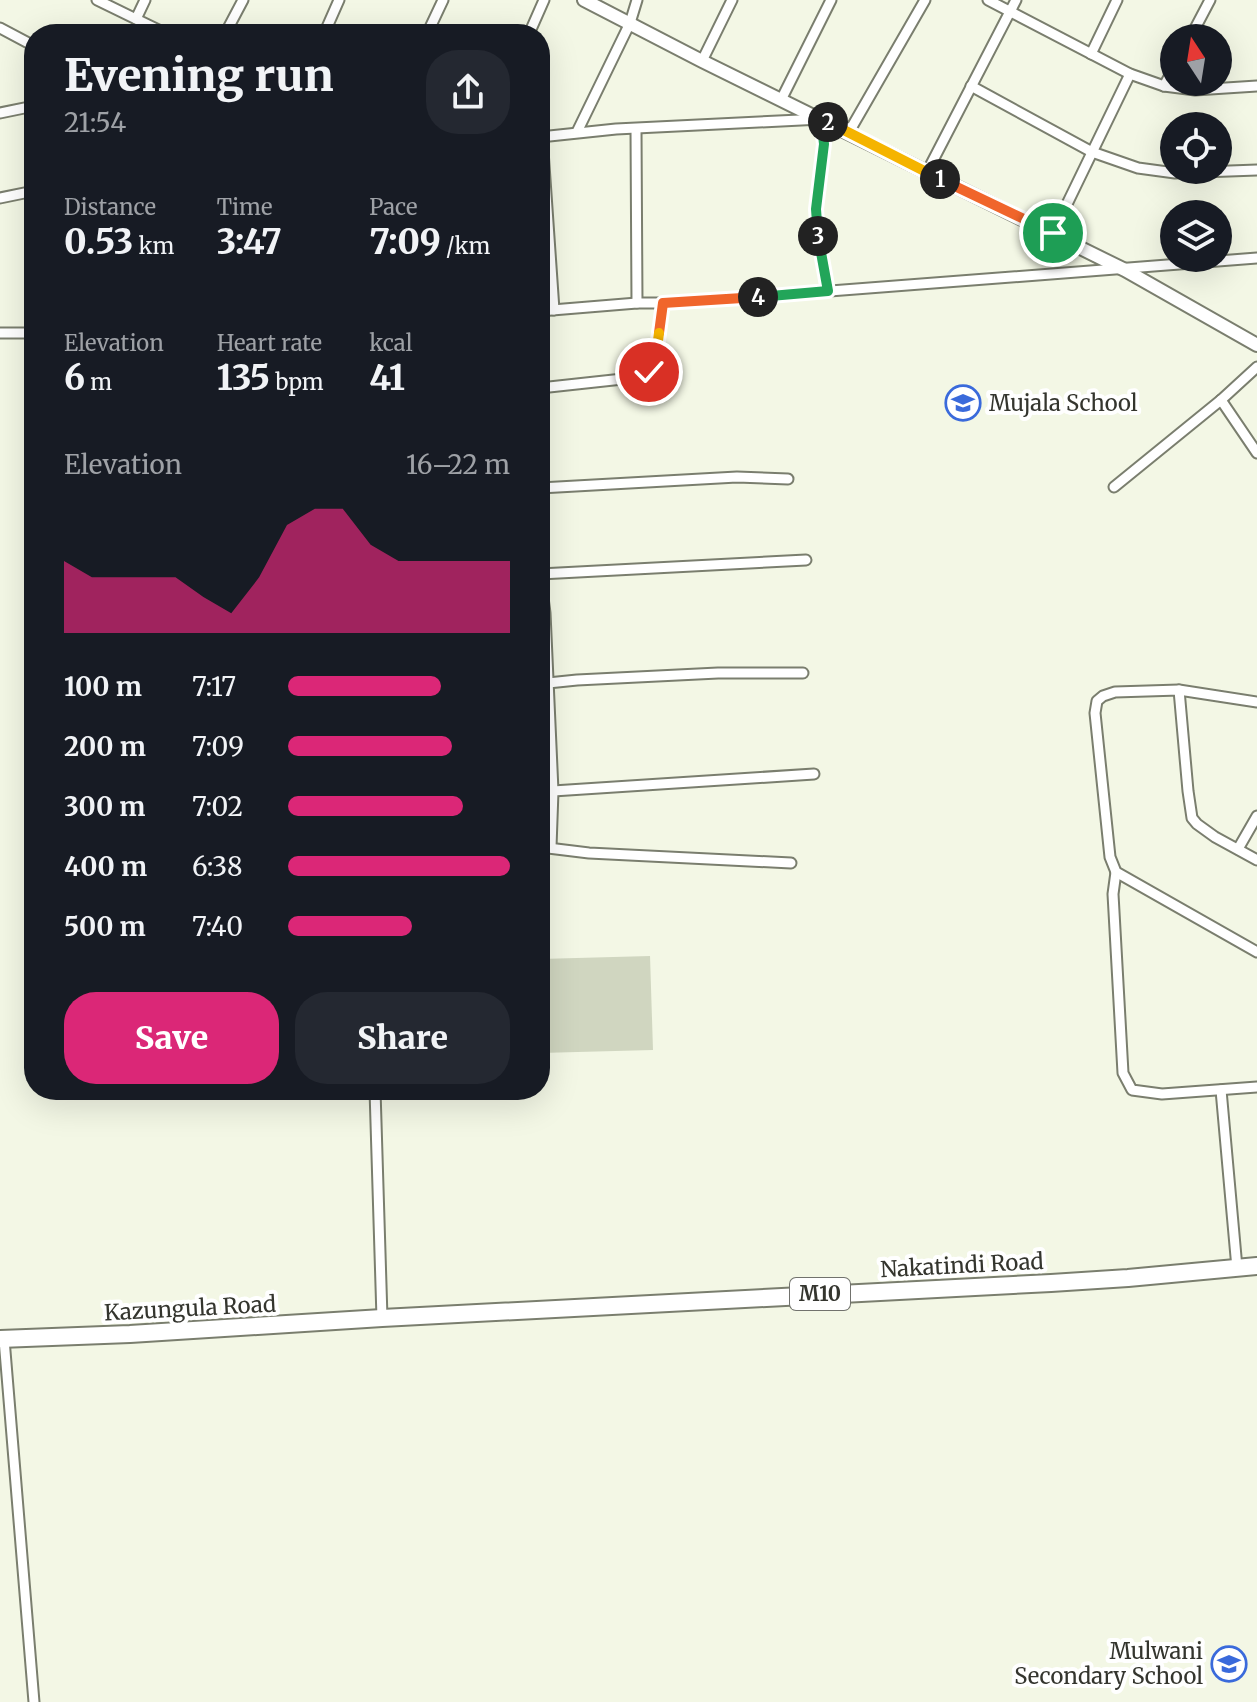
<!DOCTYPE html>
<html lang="en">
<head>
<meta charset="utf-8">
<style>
	:root { --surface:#171b24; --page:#242831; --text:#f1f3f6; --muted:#9ea1a6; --accent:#db2777 }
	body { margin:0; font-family:Merriweather,serif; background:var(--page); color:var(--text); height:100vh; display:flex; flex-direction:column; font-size:30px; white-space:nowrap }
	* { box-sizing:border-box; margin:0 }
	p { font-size:26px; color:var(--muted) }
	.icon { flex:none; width:44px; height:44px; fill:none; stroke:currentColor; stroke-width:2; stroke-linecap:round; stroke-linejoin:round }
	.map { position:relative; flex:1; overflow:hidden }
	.panel { position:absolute; left:24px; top:24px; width:526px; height:1076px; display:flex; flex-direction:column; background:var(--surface); border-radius:32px; box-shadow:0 8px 32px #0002 }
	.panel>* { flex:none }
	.needle { width:52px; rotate:348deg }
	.fabs { position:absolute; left:1160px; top:24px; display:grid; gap:16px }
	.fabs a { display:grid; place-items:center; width:72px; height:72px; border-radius:50%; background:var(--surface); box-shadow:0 8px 32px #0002; font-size:40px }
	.pin { position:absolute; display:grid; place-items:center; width:68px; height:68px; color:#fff; margin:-34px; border:4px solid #fff; border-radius:50%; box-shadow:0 2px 8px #0007 }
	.km { position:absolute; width:40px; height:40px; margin:-20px; border-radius:50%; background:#222; color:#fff; font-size:22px; line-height:40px; text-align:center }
	.round { display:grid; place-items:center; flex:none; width:84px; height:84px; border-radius:32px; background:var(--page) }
	.overview { display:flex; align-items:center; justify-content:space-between; height:136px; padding:0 40px }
	h1 { font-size:44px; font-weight:800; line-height:60px }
	.figures { display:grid; grid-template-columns:repeat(3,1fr); gap:12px; height:136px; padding:8px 40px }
	.figures div { display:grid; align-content:center }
	.figures b { font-size:34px; font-weight:800 }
	.figures small { font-size:22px; font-weight:400 }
	.figures p { font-size:22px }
	.chart { height:224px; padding:16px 40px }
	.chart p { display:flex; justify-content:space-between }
	.chart svg { width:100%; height:144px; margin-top:8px; fill:var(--accent); opacity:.7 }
	.action { display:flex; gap:16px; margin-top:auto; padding:16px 40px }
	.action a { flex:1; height:92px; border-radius:32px; background:var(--accent); color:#fff; font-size:32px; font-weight:800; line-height:92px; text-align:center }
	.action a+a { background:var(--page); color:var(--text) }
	ul { padding:0 40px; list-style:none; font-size:26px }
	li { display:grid; grid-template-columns:128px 96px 1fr; align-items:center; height:60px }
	li i { height:20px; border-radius:10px; background:var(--accent) }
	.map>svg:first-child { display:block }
</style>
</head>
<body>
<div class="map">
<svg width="1257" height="1702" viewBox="0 0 1257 1702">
	<rect width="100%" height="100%" fill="#f3f7e5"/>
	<path fill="#d0d6c0" d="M 650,956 L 653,1050 L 540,1053 L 540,959 Z"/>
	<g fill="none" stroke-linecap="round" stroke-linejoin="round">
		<defs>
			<g id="minor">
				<path d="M 97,0 L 136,19"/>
				<path d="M 145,0 L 136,19 L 167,34"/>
				<path d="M 988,0 L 1130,74 L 1164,86 L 1195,90 L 1257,86"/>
				<path d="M 0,28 L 34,46"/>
				<path d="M 225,34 L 243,0"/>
				<path d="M 324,34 L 339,0"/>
				<path d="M 427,34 L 443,0"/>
				<path d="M 529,34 L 544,0"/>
				<path d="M 1190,38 L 1210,0"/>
				<path d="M 1091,54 L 1117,0"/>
				<path d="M 702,61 L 732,0"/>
				<path d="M 971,86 L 1092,152 L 1138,168 L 1175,173 L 1257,170"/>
				<path d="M 1164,86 L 1174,68"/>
				<path d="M 781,100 L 831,0"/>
				<path d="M 0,113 L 34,106"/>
				<path d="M 636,129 L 637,303"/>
				<path d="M 577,132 L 630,23 L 637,0"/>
				<path d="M 849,132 L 925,0"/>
				<path d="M 542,136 L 554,310"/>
				<path d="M 540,137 L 616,129 L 821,119 L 824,144 L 816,209 L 816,226 L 828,291"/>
				<path d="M 927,172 L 1016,0"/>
				<path d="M 0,198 L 34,191"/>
				<path d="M 1053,233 L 1130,74"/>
				<path d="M 540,311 L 637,303 L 663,303 L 740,298 L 1257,258"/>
				<path d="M 0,333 L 34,333"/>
				<path d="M 540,388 L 641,377 L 649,372 L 655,363 L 663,303"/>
				<path d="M 1221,400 L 1257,453"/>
				<path d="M 540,454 L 540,574 L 545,613 L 553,791 L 551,847"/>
				<path d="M 1114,487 L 1221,400 L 1257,367"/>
				<path d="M 540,488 L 737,477 L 788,479"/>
				<path d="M 540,574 L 806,560"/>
				<path d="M 548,683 L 577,680 L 718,673 L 803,673"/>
				<path d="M 1179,690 L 1188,791 L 1192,818 L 1197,824 L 1215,837 L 1257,860"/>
				<path d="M 1257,702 L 1179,690 L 1115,692 L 1103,696 L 1097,701 L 1095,713 L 1110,857 L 1116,872 L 1257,952"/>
				<path d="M 553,791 L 814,774"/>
				<path d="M 540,847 L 589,853 L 791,863"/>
				<path d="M 1238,849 L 1257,816"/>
				<path d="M 1116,872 L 1113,894 L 1123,1073 L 1132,1090 L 1162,1094 L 1257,1087"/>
				<path d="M 375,1090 L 382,1318"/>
				<path d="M 1221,1090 L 1237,1268"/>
				<path d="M 4,1339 L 34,1702"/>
			</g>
			<path id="tertiary" d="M 584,0 L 702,61 L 1125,270 L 1257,345"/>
			<path id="trunk" d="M 0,1339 L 130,1334 L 382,1318 L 1051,1283 L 1128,1278 L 1257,1266"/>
		</defs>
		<use href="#minor" stroke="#7a7e6e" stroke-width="13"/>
		<use href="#tertiary" stroke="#7a7e6e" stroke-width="16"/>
		<use href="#trunk" stroke="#7a7e6e" stroke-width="20"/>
		<use href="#minor" stroke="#fff" stroke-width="9"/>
		<use href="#tertiary" stroke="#fff" stroke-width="12"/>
		<use href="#trunk" stroke="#fff" stroke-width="16"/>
	</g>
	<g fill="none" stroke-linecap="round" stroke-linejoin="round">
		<defs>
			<path id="split-1" d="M 940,179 L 1053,233"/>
			<path id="split-2" d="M 828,122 L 940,179"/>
			<path id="split-3" d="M 818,236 L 816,209 L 824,144 L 821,119 L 828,122"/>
			<path id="split-4" d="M 758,297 L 828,291 L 818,236"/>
			<path id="split-5" d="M 659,333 L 663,303 L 758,297"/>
			<path id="split-6" d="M 649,372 L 655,363 L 659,333"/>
		</defs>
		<use href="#split-1" stroke="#fff" stroke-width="16"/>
		<use href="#split-2" stroke="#fff" stroke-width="16"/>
		<use href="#split-3" stroke="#fff" stroke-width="16"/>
		<use href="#split-4" stroke="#fff" stroke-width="16"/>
		<use href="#split-5" stroke="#fff" stroke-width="16"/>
		<use href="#split-6" stroke="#fff" stroke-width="16"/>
		<use href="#split-1" stroke="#f0652b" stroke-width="10"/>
		<use href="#split-2" stroke="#f5b400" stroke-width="10"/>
		<use href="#split-3" stroke="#22a559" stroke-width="10"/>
		<use href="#split-4" stroke="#22a559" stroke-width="10"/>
		<use href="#split-5" stroke="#f0652b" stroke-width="10"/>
		<use href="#split-6" stroke="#f5b400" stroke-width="10"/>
	</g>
	<defs>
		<symbol id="school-ring" viewBox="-11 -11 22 22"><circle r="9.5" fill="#fff" stroke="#3a6adb" stroke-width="1.5"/><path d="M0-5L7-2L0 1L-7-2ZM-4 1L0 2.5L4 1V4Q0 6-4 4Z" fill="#3a6adb"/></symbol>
	</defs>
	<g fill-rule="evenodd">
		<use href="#school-ring" x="943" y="383" width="40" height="40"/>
		<use href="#school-ring" x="1209" y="1644" width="40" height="40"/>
	</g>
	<g text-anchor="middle" stroke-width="8" stroke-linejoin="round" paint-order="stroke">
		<rect fill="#fff" stroke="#71726d" stroke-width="2" x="790" y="1278" width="60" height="32" rx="6"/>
		<g font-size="20" font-weight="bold" fill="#34352e">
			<text x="820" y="1301">M10</text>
		</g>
		<g font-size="22" fill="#34352e" stroke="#fff" text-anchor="start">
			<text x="989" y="411">Mujala School</text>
			<text x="1203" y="1659" text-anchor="end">Mulwani<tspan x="1203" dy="25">Secondary School</tspan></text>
		</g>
		<g font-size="22" fill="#34352e" stroke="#fff">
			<text transform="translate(962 1265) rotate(-3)" y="8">Nakatindi Road</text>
			<text transform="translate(190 1308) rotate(-3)" y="8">Kazungula Road</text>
		</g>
	</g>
</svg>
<div class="fabs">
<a><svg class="needle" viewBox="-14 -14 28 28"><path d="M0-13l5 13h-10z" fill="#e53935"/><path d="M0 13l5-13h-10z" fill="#9ea1a6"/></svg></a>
<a><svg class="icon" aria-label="locate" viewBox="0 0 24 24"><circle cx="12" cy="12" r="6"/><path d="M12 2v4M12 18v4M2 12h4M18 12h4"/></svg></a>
<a><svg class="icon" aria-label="layers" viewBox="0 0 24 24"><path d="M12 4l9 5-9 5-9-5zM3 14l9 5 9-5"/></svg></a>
</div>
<div class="pin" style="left:1053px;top:233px;background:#1e9e55"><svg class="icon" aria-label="arrive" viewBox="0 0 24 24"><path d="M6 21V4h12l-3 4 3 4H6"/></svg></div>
<div class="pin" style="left:649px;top:372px;background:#d93025"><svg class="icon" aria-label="check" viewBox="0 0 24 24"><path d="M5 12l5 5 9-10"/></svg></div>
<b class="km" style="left:940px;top:179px">1</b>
<b class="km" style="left:828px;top:122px">2</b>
<b class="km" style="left:818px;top:236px">3</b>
<b class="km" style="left:758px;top:297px">4</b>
<section class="panel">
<div class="overview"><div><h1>Evening run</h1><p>21:54</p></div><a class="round"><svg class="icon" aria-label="share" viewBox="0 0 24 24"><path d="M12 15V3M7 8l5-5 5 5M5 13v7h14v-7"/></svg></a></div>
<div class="figures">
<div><p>Distance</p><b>0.53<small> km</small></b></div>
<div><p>Time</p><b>3:47</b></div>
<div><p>Pace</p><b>7:09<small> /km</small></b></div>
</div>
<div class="figures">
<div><p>Elevation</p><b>6<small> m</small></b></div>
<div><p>Heart rate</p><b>135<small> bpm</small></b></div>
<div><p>kcal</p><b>41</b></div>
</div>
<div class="chart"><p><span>Elevation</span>16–22 m</p>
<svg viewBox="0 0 160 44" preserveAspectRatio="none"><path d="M0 44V22L10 27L20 27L30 27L40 27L50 33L60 38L70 27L80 11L90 6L100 6L110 17L120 22L130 22L140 22L150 22L160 22V44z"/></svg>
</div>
<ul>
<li><b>100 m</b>7:17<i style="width:69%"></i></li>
<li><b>200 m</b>7:09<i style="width:74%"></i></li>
<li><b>300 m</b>7:02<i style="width:79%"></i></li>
<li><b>400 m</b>6:38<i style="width:100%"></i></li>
<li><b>500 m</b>7:40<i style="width:56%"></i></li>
</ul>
<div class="action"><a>Save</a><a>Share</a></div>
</section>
</div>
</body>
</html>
